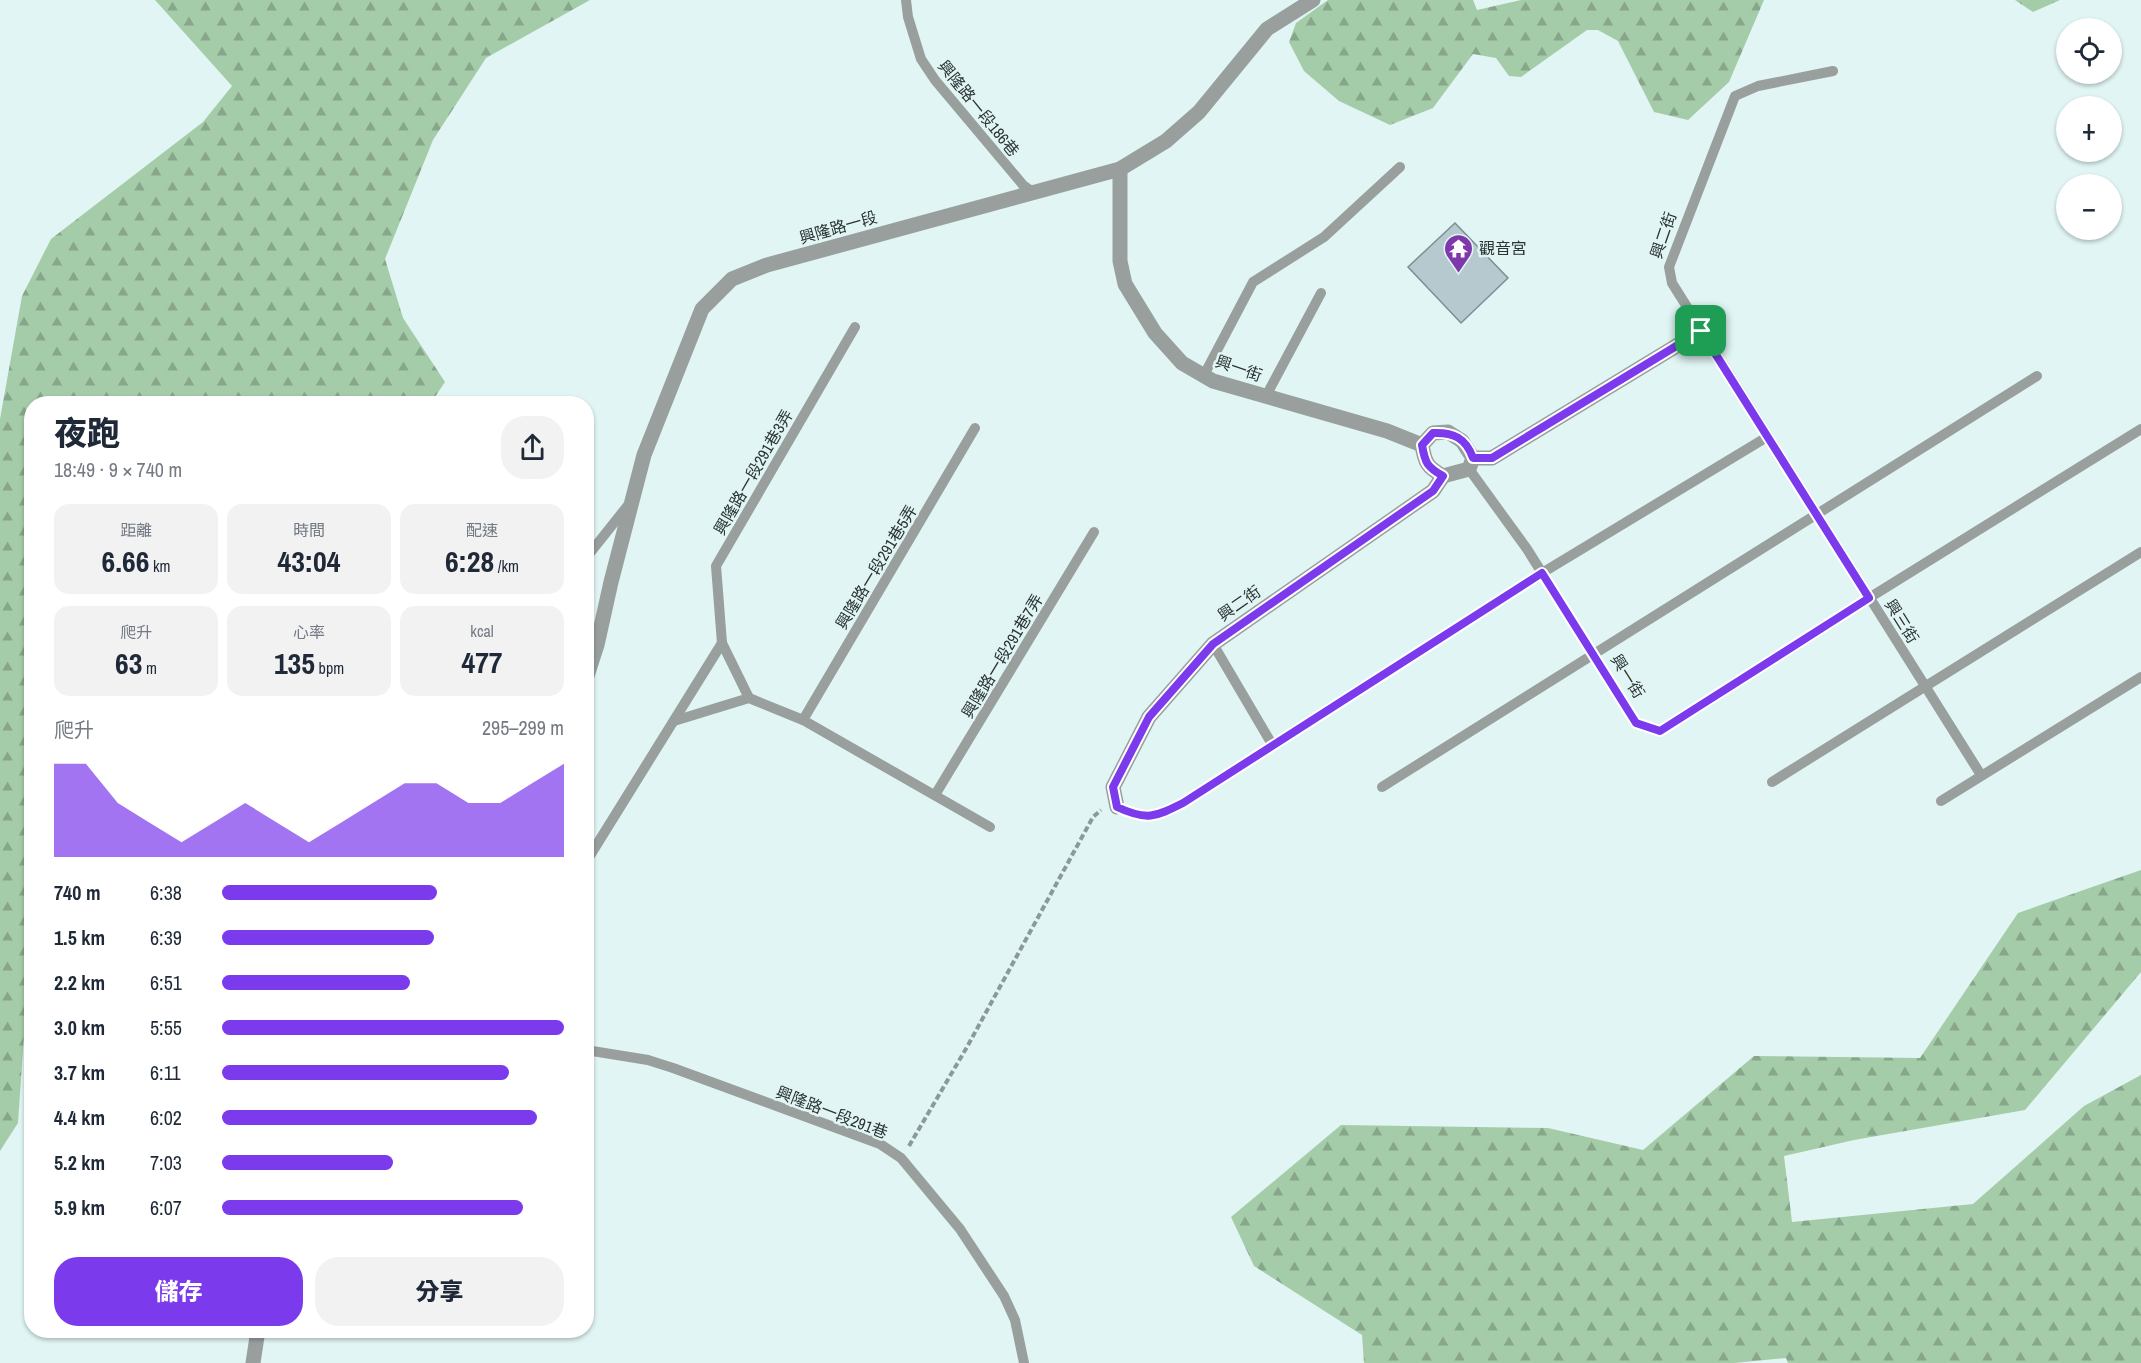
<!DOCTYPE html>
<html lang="zh-TW">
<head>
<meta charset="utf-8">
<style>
	:root { --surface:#fff; --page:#f2f2f3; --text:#1f2937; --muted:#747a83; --accent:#7c3aed }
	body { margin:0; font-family:"Archivo Narrow","Noto Sans TC",sans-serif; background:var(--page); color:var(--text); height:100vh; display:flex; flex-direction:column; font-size:22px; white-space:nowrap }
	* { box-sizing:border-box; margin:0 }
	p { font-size:20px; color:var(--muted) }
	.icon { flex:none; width:33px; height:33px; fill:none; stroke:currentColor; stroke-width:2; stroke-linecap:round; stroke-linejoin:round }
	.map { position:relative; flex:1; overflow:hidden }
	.panel { position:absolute; left:24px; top:396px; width:570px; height:942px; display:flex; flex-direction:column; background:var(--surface); border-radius:24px; box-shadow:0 2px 4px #0004 }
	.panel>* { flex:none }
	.buttons { position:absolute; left:2056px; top:18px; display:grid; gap:12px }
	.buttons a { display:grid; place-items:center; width:66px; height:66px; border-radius:50%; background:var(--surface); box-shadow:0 2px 4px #0004; font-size:30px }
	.pin { position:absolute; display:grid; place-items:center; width:51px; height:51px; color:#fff; margin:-26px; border-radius:12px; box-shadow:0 3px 9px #0006 }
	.round { display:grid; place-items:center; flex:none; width:63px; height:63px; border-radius:24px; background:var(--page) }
	.head { display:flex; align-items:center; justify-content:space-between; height:102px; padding:0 30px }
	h1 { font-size:33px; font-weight:800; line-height:45px }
	.figures { display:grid; grid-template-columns:repeat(3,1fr); gap:9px; height:102px; padding:6px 30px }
	.figures div { display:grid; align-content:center; border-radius:15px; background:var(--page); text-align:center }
	.figures b { font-size:30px; font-weight:800 }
	.figures small { font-size:16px; font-weight:400 }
	.figures p { font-size:16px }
	.chart { height:168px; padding:12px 30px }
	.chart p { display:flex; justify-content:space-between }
	.chart svg { width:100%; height:108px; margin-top:6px; fill:var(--accent); opacity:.7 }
	.action { display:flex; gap:12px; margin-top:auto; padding:12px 30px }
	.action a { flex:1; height:69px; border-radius:24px; background:var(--accent); color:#fff; font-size:24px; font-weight:800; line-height:69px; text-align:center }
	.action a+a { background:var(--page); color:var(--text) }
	ul { padding:0 30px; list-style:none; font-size:20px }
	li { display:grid; grid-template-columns:96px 72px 1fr; align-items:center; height:45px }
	li i { height:15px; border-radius:8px; background:var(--accent) }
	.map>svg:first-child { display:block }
</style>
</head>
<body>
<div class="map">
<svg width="2141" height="1363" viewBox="0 0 2141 1363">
	<defs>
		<pattern id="forest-firs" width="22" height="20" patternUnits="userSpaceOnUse" patternTransform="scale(1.5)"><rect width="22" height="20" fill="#a5cca9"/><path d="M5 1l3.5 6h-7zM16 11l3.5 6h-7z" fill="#87a68a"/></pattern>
	</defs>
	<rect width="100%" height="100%" fill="#e0f5f4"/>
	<g fill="url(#forest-firs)">
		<path d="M 155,0 L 590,0 L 486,58 L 433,140 L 385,259 L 403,318 L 445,382 L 431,403 L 32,404 L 32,918 L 18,1123 L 0,1151 L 0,419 L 22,296 L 51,239 L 203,122 L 232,86 Z"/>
		<path d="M 1328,0 L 1473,0 L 1477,10 L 1521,0 L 1764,0 L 1729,82 L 1688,120 L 1654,112 L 1618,41 L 1598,30 L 1587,30 L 1521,77 L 1509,76 L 1496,58 L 1473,54 L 1433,108 L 1390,125 L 1339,101 L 1304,71 L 1289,42 L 1296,23 Z"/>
		<path d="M 2015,0 L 2060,0 L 2033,12 Z"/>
		<path d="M 2141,870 L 2141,972 L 2025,1110 L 1854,1140 L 1784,1156 L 1792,1222 L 1973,1204 L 2084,1106 L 2141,1075 L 2141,1363 L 1788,1363 L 1786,1358 L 1734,1363 L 1364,1363 L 1362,1335 L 1254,1266 L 1231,1217 L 1341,1125 L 1548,1128 L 1643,1150 L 1754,1056 L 1920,1058 L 2018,913 Z"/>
	</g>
	<path fill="#b6c9ce" stroke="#7d8f94" stroke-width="1.5" d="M 1455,223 L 1508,278 L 1461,323 L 1408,267 Z"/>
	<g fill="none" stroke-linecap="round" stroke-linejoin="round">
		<path stroke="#8b9a99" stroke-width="4" stroke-dasharray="6 3" stroke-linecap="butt" d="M 909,1146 L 967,1047 L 1093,817 L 1101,810"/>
		<g stroke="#989f9c" stroke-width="10">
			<path d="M 906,0 L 908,17 L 921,59 L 935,80 L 1023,185 L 1033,192"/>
			<path d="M 1833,71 L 1758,86 L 1735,96 L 1669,267 L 1672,283 L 1981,775"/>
			<path d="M 1204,375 L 1253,282 L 1324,237 L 1400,167"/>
			<path d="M 1266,396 L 1321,293"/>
			<path d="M 1469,469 L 1527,549 L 1636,723 L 1660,731 L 1869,598 L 2141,429"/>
			<path d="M 586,558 L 629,504"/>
			<path d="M 722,643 L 716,566 L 855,327"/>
			<path d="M 1213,644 L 1273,746"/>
			<path d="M 803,720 L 975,428"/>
			<path d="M 674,721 L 749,698 L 803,720 L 990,827"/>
			<path d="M 1772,782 L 2141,552"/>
			<path d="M 1382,787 L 2037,376"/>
			<path d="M 935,795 L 1094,532"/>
			<path d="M 1941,801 L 2141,677"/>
			<path d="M 1117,807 C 1147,821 1155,817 1183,803 L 1542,573 L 1767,437"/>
			<path d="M 586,862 L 722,643 L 749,698"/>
			<path d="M 586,1050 L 648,1060 L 673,1068 L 880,1144 L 901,1158 L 960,1229 L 1004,1296 L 1015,1320 L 1024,1363"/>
		</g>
		<g stroke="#989f9c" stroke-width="15">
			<path d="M 1120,169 L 1120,261 L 1125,284 L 1155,333 L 1182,363 L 1213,381 L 1387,431 L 1422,445"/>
			<path d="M 1448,432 L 1462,441 L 1473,458 L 1469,469 L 1443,476 C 1427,467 1425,463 1422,445 L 1433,433 Z"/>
			<path d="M 1473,458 L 1492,458 L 1701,331"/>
			<path d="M 1117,807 L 1113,787 L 1149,717 L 1213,644 L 1433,491 L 1443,476"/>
		</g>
		<g stroke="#989f9c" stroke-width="15">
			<path d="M 586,679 L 597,645 L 611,582 L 644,455 L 702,309 L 732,279 L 767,265 L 1120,169 L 1166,141 L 1199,112 L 1267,29 L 1313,0"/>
			<path d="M 253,1363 L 258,1330"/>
		</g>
	</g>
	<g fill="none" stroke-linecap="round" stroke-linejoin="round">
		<defs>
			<path id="route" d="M 1701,331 L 1869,598 L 1660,731 L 1636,723 L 1542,573 L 1183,803 C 1155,817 1147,821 1117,807 L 1113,787 L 1149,717 L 1213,644 L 1433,491 L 1443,476 C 1427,467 1425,463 1422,445 L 1433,433 C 1453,432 1466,438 1473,458 L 1492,458 Z"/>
		</defs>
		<use href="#route" stroke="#fff" stroke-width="12"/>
		<use href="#route" stroke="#7c3aed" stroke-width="8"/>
	</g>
	<defs>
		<symbol id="temple-pin" viewBox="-11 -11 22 30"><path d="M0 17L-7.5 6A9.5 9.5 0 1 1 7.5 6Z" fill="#7e38ab" stroke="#e0f5f4"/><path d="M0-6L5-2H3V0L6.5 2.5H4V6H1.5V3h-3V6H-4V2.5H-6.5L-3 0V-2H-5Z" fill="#fff"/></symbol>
	</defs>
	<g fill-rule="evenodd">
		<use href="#temple-pin" x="1442" y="232" width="33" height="45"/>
	</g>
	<g text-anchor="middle" stroke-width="5" stroke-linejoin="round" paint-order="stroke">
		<g font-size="16" fill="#2b3333" stroke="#e0f5f4">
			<text transform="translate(979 108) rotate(51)" y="6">興隆路一段186巷</text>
			<text transform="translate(838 227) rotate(-16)" y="6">興隆路一段</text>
			<text transform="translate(1663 235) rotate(-71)" y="6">興二街</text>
			<text transform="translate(1239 368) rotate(19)" y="6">興一街</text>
			<text transform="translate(753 472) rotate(-60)" y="6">興隆路一段291巷3弄</text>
			<text transform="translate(876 567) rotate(-59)" y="6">興隆路一段291巷5弄</text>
			<text transform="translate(1239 603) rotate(-35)" y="6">興二街</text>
			<text transform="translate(1902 621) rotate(58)" y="6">興三街</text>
			<text transform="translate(1002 656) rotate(-59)" y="6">興隆路一段291巷7弄</text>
			<text transform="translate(1628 676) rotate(58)" y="6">興一街</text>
			<text transform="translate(832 1112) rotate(21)" y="6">興隆路一段291巷</text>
		</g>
		<g font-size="16" fill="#2b3333" stroke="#e0f5f4" text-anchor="start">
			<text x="1479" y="254">觀音宮</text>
		</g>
	</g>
</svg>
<div class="buttons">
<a><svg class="icon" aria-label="locate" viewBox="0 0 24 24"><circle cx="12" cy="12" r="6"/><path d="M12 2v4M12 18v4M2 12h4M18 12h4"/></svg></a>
<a>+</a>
<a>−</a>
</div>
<div class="pin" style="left:1701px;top:331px;background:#1e9e55"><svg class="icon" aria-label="arrive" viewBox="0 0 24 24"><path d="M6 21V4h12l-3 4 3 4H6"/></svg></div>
<section class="panel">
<div class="head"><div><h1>夜跑</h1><p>18:49 · 9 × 740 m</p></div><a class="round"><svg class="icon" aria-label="share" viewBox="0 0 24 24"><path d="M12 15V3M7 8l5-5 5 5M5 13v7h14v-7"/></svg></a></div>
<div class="figures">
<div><p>距離</p><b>6.66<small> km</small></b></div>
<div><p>時間</p><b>43:04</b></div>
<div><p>配速</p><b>6:28<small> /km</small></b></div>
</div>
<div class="figures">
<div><p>爬升</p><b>63<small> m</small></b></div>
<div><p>心率</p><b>135<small> bpm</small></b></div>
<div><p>kcal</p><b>477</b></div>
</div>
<div class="chart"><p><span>爬升</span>295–299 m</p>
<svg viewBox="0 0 160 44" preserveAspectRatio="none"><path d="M0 44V6L10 6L20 22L30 30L40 38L50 30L60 22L70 30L80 38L90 30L100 22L110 14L120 14L130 22L140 22L150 14L160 6V44z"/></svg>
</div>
<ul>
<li><b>740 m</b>6:38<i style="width:63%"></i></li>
<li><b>1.5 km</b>6:39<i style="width:62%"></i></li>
<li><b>2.2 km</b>6:51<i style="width:55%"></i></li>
<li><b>3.0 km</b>5:55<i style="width:100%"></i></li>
<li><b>3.7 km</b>6:11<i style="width:84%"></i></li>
<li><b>4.4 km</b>6:02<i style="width:92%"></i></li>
<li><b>5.2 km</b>7:03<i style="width:50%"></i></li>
<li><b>5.9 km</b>6:07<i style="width:88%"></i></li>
</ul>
<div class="action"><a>儲存</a><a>分享</a></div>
</section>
</div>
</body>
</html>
